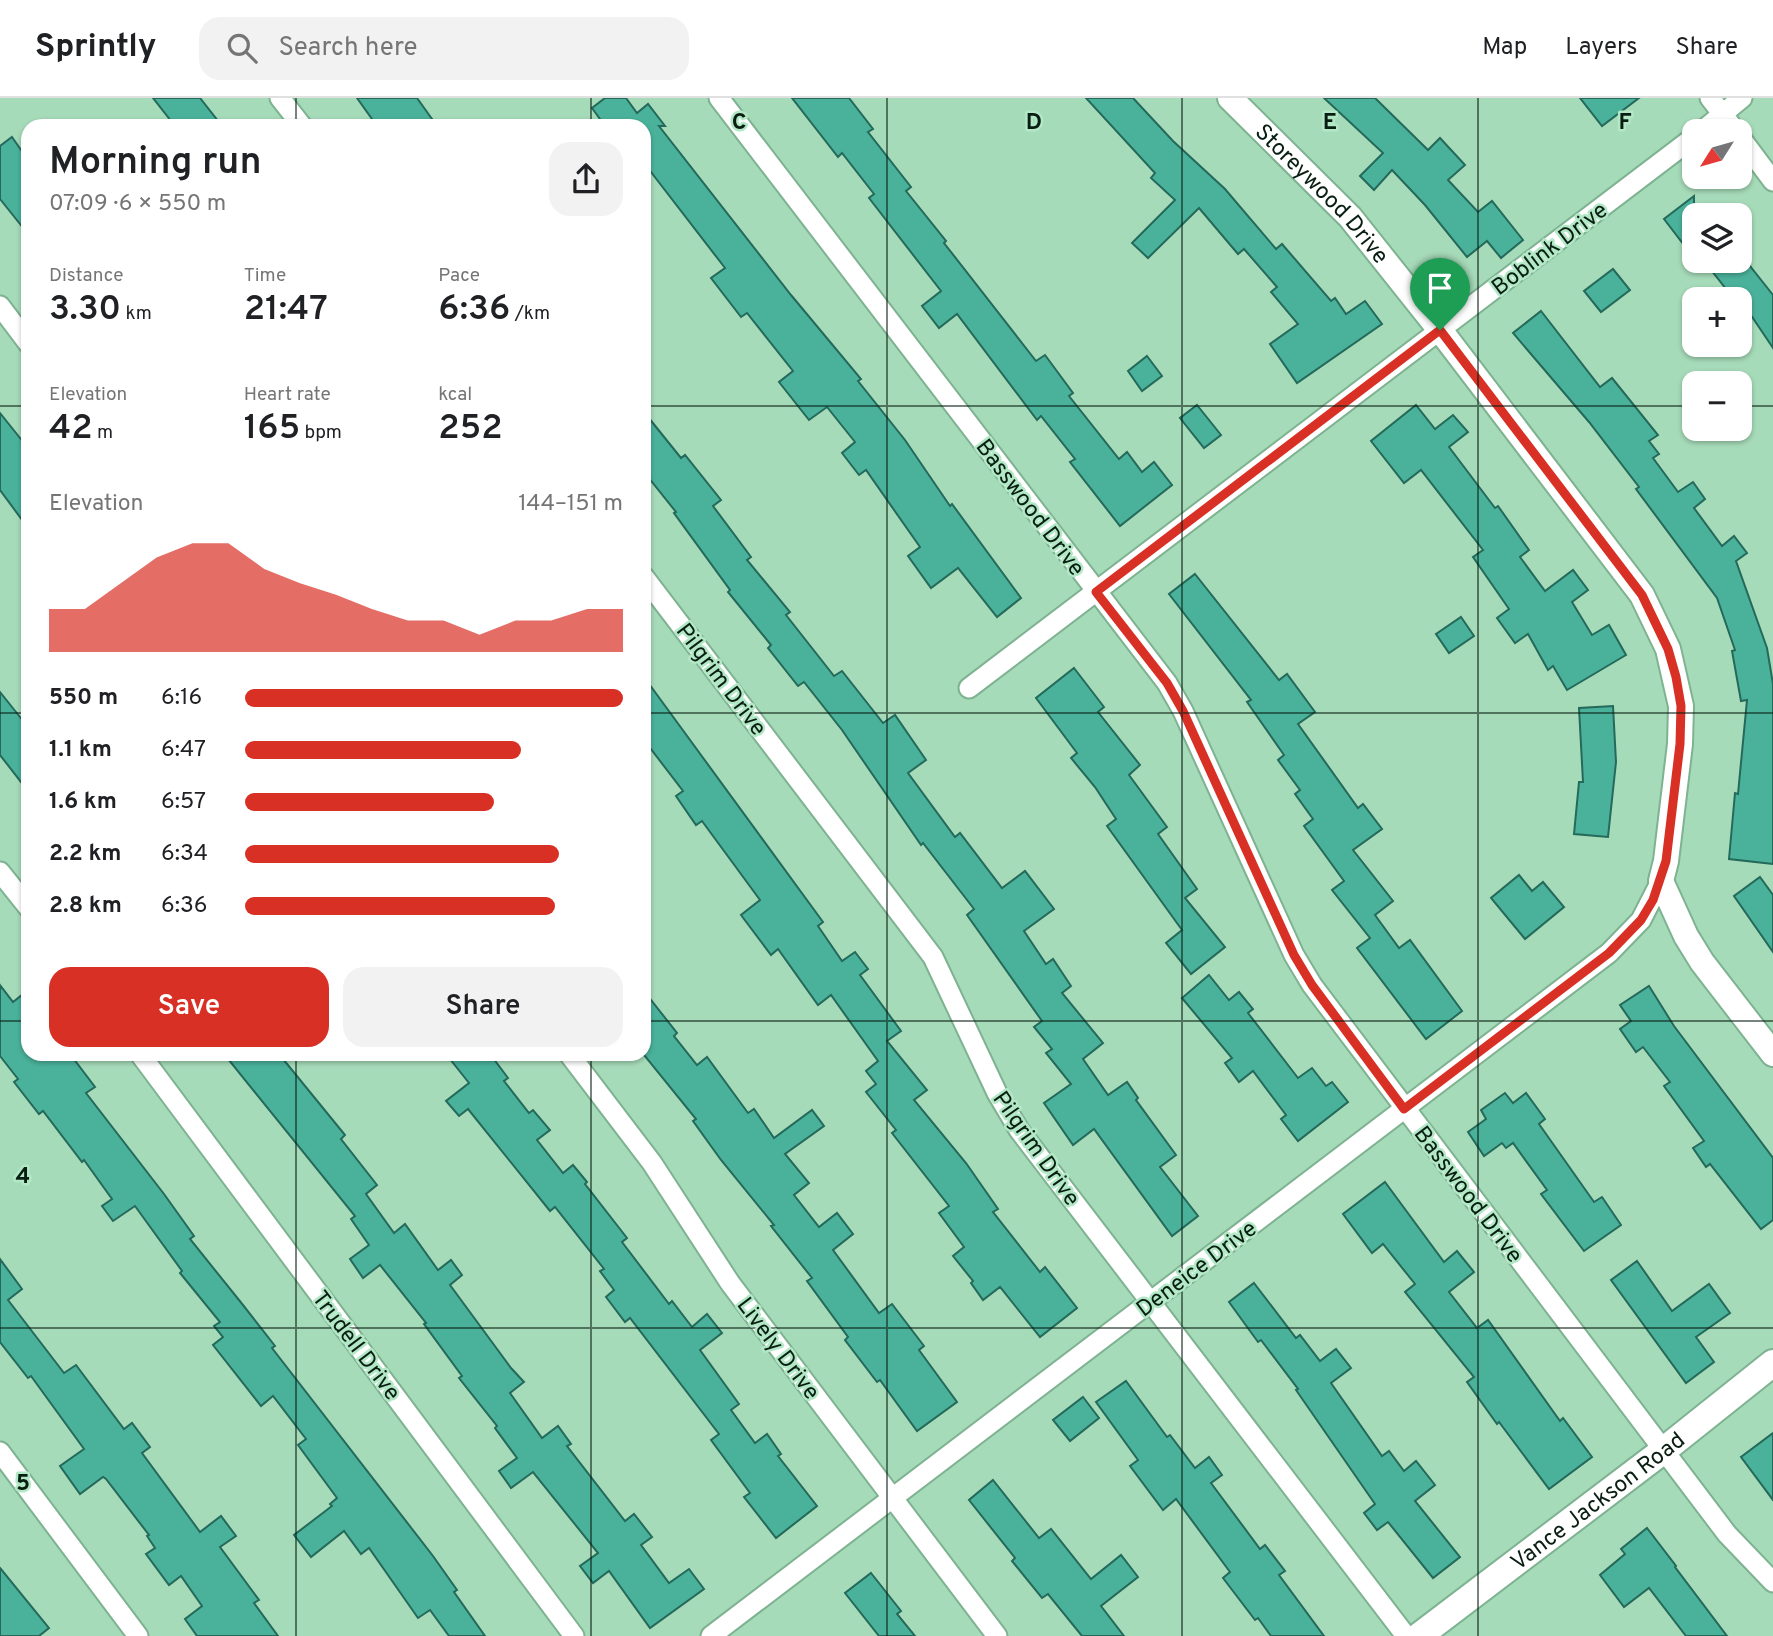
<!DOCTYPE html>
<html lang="en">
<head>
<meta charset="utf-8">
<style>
	:root { --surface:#fff; --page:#f2f2f2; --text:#202124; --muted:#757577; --line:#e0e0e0; --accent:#d93025 }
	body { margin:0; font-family:Overpass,sans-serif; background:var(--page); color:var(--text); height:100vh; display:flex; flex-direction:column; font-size:26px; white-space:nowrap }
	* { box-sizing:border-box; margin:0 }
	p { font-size:23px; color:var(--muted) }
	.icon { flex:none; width:38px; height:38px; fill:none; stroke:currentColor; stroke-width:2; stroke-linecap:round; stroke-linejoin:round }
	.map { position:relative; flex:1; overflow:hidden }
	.side { position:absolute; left:21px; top:21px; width:630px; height:942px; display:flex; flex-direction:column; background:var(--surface); border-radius:21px; box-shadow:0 2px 5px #0004 }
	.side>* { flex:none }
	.needle { width:46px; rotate:233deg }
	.fabs { position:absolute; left:1682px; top:21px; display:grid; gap:14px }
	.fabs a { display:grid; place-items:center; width:70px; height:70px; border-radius:14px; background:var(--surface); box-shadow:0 2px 5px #0004; font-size:35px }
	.pin { position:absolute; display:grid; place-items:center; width:60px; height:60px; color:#fff; margin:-72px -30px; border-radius:50% 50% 50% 0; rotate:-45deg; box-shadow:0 0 7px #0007 }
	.pin .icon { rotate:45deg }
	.round { display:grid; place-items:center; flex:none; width:74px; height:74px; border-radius:21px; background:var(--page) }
	.summary { display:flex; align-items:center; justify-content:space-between; height:119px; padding:0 28px }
	h1 { font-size:38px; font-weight:600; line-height:52px }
	.figures { display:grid; grid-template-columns:repeat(3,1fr); gap:10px; height:119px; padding:7px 28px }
	.figures div { display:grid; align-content:center }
	.figures b { font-size:35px; font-weight:600 }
	.figures small { font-size:19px; font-weight:400 }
	.figures p { font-size:19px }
	.chart { height:196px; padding:14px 28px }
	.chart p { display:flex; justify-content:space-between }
	.chart svg { width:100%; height:126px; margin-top:7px; fill:var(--accent); opacity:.7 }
	.button { display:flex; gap:14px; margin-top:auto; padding:14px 28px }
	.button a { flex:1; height:80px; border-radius:21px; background:var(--accent); color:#fff; font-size:28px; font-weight:600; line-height:80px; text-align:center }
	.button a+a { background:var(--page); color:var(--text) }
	ul { padding:0 28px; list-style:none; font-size:23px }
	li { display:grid; grid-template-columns:112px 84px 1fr; align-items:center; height:52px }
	li i { height:18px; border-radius:9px; background:var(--accent) }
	header { display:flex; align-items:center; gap:42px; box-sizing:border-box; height:98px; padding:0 35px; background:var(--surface); border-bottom:2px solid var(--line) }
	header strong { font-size:33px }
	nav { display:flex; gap:38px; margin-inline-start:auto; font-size:24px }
	.search { width:490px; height:63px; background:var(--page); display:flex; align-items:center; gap:18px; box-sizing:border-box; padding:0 24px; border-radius:21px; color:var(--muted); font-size:26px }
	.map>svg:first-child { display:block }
</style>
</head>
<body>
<header>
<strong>Sprintly</strong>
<div class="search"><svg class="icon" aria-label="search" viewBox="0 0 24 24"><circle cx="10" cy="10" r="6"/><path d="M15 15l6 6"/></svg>Search here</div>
<nav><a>Map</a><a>Layers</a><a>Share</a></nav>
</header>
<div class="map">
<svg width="1773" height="1538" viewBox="0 0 1773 1538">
	<rect width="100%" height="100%" fill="#a6dbb9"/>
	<g fill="#4ab29b" stroke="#24695a" stroke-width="2">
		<path d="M 153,0 L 200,0 L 222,28 L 175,28 Z"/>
		<path d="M 357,0 L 417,0 L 437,28 L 377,28 Z"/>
		<path d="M 605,0 L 626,0 L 637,15 L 648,6 L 665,28 L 659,28 L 791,197 L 861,281 L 858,283 L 905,342 L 950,408 L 952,406 L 1021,500 L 997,519 L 958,470 L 931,490 L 908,458 L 920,449 L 866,372 L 859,377 L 842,355 L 855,344 L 827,309 L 809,322 L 779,284 L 793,273 L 747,215 L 741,219 L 711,180 L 725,170 L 644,65 L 644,28 L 605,28 L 592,10 Z"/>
		<path d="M 792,0 L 849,0 L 873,31 L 868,34 L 911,89 L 906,93 L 946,143 L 944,145 L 1036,263 L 1045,257 L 1073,295 L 1069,298 L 1119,361 L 1127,354 L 1142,374 L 1154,364 L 1172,387 L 1120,428 L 1070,364 L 1075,361 L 1041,318 L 1037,322 L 957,216 L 939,230 L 922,208 L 941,193 L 869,100 L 874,96 L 842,55 L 838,59 Z"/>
		<path d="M 1086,0 L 1133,0 L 1173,43 L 1225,91 L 1276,151 L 1282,146 L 1331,203 L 1335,200 L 1346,216 L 1365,203 L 1382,226 L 1297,285 L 1270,246 L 1298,226 L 1271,194 L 1277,189 L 1244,151 L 1238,156 L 1199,110 L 1148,160 L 1132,145 L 1175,102 L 1151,80 L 1155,75 Z"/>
		<path d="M 1324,0 L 1375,0 L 1428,52 L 1440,40 L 1465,67 L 1448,82 L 1478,114 L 1492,103 L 1523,142 L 1501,160 L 1487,143 L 1467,159 L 1425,107 L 1392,72 L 1374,92 L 1360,78 L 1383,55 Z"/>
		<path d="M 1580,0 L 1639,0 L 1602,28 Z"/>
		<path d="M 12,39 L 28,62 L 28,136 L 0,101 L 0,48 Z"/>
		<path d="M 1694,98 L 1694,160 L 1664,121 Z"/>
		<path d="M 1704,163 L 1746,163 L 1773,197 L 1773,250 L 1740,201 L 1734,201 Z"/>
		<path d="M 1613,171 L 1630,192 L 1601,214 L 1584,193 Z"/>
		<path d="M 1541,213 L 1600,289 L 1612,280 L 1658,337 L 1649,343 L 1659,356 L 1653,360 L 1678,394 L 1693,384 L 1705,401 L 1694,410 L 1722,448 L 1734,438 L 1747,455 L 1736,463 L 1767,550 L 1773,586 L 1773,766 L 1729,761 L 1735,695 L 1738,696 L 1747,602 L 1741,603 L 1732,553 L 1735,552 L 1717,500 L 1636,391 L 1639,389 L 1589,324 L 1513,235 Z"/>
		<path d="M 1147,258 L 1162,278 L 1142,293 L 1128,273 Z"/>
		<path d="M 1197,307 L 1221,337 L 1204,350 L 1180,320 Z"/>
		<path d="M 1416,307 L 1435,331 L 1453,317 L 1468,334 L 1449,349 L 1495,410 L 1498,408 L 1529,452 L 1520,459 L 1545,493 L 1573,472 L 1588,492 L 1572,504 L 1592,537 L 1609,527 L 1626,557 L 1567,592 L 1553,568 L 1548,572 L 1528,536 L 1515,545 L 1497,520 L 1509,511 L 1473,459 L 1483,452 L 1421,372 L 1404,385 L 1371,343 Z"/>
		<path d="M 644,314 L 681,360 L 685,357 L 721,402 L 713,408 L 751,459 L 747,462 L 790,514 L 786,517 L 834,578 L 842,573 L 883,625 L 895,617 L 926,662 L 908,675 L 955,739 L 960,735 L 1002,790 L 1025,773 L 1054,811 L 1024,833 L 1046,866 L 1053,861 L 1071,888 L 1062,895 L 1103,945 L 1083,961 L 1108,997 L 1127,984 L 1138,1000 L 1136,1002 L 1176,1057 L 1160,1069 L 1198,1118 L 1172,1138 L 1094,1031 L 1073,1047 L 1044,1005 L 1071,986 L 1046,955 L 1052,951 L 1034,929 L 1042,923 L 967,817 L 974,811 L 923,745 L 921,747 L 842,632 L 804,584 L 798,588 L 768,550 L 771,547 L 728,494 L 730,492 L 674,415 L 676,414 L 644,374 Z"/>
		<path d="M 0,315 L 28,350 L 28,430 L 0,392 Z"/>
		<path d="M 1195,476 L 1279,582 L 1287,576 L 1315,614 L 1298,626 L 1358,710 L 1363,706 L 1382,731 L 1353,752 L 1393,803 L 1375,817 L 1399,850 L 1410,842 L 1462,913 L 1426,941 L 1357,850 L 1370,840 L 1332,792 L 1344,783 L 1304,728 L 1313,721 L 1295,696 L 1300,692 L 1278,662 L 1284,657 L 1247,604 L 1251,602 L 1169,496 Z"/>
		<path d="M 1461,519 L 1474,538 L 1449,555 L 1436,536 Z"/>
		<path d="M 1074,570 L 1104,609 L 1098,614 L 1140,667 L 1129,677 L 1167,729 L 1158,736 L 1197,791 L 1185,800 L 1225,849 L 1191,876 L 1166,845 L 1182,832 L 1107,728 L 1116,721 L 1095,689 L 1071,660 L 1077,655 L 1036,600 Z"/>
		<path d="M 644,579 L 823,824 L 818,828 L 842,863 L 855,854 L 868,871 L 860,877 L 901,933 L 887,943 L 927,992 L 914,1002 L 966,1065 L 998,1111 L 993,1114 L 1040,1174 L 1045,1169 L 1077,1210 L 1040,1239 L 1000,1189 L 983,1202 L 971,1185 L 973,1183 L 953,1158 L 964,1149 L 939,1115 L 949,1108 L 892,1035 L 896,1032 L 866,994 L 876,986 L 866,973 L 878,963 L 831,897 L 818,907 L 778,851 L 771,857 L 741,817 L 760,802 L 702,723 L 696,727 L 676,698 L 683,693 L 644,642 Z"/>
		<path d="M 0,594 L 28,629 L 28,693 L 0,657 Z"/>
		<path d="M 1613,608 L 1616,664 L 1608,739 L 1574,736 L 1579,684 L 1583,684 L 1579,610 Z"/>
		<path d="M 1519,777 L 1532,793 L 1543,784 L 1564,809 L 1525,841 L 1491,800 Z"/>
		<path d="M 1760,779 L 1773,797 L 1773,854 L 1734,798 Z"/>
		<path d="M 1209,877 L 1229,902 L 1239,894 L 1253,911 L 1248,915 L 1298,980 L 1312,970 L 1326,988 L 1332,984 L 1348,1004 L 1298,1043 L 1281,1021 L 1286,1017 L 1253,973 L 1239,984 L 1225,965 L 1232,960 L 1182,900 Z"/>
		<path d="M 0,887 L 13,904 L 28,892 L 28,956 L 70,956 L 95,989 L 86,995 L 164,1096 L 194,1138 L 190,1141 L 243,1207 L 275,1248 L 272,1250 L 433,1458 L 457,1492 L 454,1494 L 485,1538 L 449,1538 L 430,1512 L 418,1520 L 369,1450 L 361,1456 L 344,1433 L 311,1459 L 294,1437 L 332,1408 L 330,1406 L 337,1400 L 298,1347 L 306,1341 L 273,1298 L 261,1308 L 213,1247 L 223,1239 L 214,1228 L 220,1224 L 180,1175 L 182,1173 L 135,1108 L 113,1123 L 102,1108 L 112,1101 L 84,1062 L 82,1064 L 43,1013 L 39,1016 L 14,984 L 18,981 L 0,958 Z"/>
		<path d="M 1649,888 L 1674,928 L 1773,1060 L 1773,1122 L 1761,1131 L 1710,1066 L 1706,1069 L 1693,1050 L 1704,1043 L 1664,988 L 1670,984 L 1643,949 L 1636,954 L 1620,931 L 1631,923 L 1620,907 Z"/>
		<path d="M 644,893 L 677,935 L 674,938 L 697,967 L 707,959 L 748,1015 L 754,1011 L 774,1040 L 812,1012 L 824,1028 L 785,1056 L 809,1085 L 794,1097 L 819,1129 L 837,1115 L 853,1136 L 833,1152 L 879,1215 L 892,1206 L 924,1248 L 919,1252 L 957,1304 L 917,1333 L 880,1282 L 877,1284 L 845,1242 L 848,1239 L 807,1183 L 812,1180 L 771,1128 L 774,1127 L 721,1062 L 693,1023 L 696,1021 L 644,957 Z"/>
		<path d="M 224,956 L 279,956 L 345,1037 L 341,1041 L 377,1087 L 366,1096 L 394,1135 L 405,1126 L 438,1172 L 451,1162 L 462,1177 L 450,1187 L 511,1270 L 524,1284 L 510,1295 L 542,1340 L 558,1328 L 571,1346 L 567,1348 L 625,1423 L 634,1416 L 652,1439 L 641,1447 L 669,1485 L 689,1471 L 704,1491 L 650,1530 L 609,1473 L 593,1485 L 580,1468 L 598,1455 L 533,1374 L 511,1390 L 499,1373 L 517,1360 L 495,1330 L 497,1328 L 459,1280 L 462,1278 L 424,1226 L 426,1225 L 380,1167 L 363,1180 L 350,1161 L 369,1147 L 351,1121 L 355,1118 Z"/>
		<path d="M 446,956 L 490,956 L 508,980 L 504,983 L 529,1015 L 533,1012 L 550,1032 L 537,1042 L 563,1075 L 573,1067 L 587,1084 L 585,1086 L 627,1140 L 622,1144 L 669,1206 L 672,1203 L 692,1229 L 707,1216 L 722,1235 L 700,1252 L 739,1306 L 731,1312 L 755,1345 L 767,1336 L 781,1356 L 778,1358 L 817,1408 L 776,1440 L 744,1399 L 750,1395 L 711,1342 L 719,1336 L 630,1220 L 625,1224 L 606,1199 L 614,1192 L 600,1173 L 604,1171 L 555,1109 L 550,1113 L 468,1011 L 459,1018 L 446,1003 L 469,985 Z"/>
		<path d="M 1505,995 L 1513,1005 L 1526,995 L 1545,1021 L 1539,1026 L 1594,1104 L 1602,1099 L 1621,1127 L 1584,1153 L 1541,1096 L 1547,1092 L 1513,1045 L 1506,1050 L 1502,1045 L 1484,1058 L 1468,1034 L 1486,1021 L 1481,1012 Z"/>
		<path d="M 1385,1084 L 1444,1164 L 1457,1153 L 1474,1174 L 1449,1194 L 1477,1230 L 1488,1222 L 1560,1323 L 1563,1320 L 1592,1359 L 1549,1391 L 1499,1324 L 1497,1326 L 1467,1284 L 1474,1279 L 1405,1194 L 1415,1186 L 1383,1146 L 1372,1155 L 1343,1116 Z"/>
		<path d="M 0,1161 L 22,1191 L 8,1202 L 64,1275 L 76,1267 L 124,1331 L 132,1325 L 150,1349 L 142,1355 L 200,1434 L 221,1418 L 236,1438 L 220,1449 L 259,1502 L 254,1505 L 278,1538 L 197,1538 L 185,1521 L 202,1508 L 181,1478 L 169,1487 L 146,1456 L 155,1450 L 147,1438 L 149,1437 L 106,1381 L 103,1379 L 80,1396 L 60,1368 L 84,1351 L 31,1278 L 28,1280 L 0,1244 Z"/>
		<path d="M 1637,1163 L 1672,1213 L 1709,1186 L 1730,1215 L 1696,1239 L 1714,1264 L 1686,1285 L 1611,1182 Z"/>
		<path d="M 1254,1185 L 1296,1240 L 1300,1237 L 1320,1263 L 1336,1251 L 1351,1270 L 1331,1285 L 1382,1358 L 1389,1353 L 1404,1373 L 1416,1363 L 1435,1387 L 1415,1403 L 1460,1459 L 1433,1480 L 1388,1424 L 1377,1432 L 1364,1415 L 1375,1406 L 1296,1292 L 1298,1291 L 1261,1242 L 1258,1244 L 1229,1204 Z"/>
		<path d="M 1126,1283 L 1167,1339 L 1170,1337 L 1195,1370 L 1209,1359 L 1222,1377 L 1211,1385 L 1260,1451 L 1265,1447 L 1285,1473 L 1279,1477 L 1324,1538 L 1271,1538 L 1258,1520 L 1255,1522 L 1223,1480 L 1230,1474 L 1176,1401 L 1163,1412 L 1130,1368 L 1138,1362 L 1096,1304 Z"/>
		<path d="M 1083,1299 L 1099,1320 L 1070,1343 L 1053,1322 Z"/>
		<path d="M 1773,1335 L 1773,1402 L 1741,1359 Z"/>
		<path d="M 993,1382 L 1039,1440 L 1051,1431 L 1091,1481 L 1121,1457 L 1138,1479 L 1101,1508 L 1124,1538 L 1082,1538 L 1048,1496 L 1042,1500 L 1012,1463 L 1015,1460 L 969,1402 Z"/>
		<path d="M 1647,1430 L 1676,1468 L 1675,1469 L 1727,1538 L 1686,1538 L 1649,1490 L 1624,1509 L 1600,1477 L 1625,1456 L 1621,1451 Z"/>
		<path d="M 0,1470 L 49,1530 L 39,1538 L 0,1538 Z"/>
		<path d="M 871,1475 L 901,1513 L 897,1516 L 915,1538 L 879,1538 L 845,1495 Z"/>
	</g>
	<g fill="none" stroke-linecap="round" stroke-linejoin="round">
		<defs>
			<g id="minor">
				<path d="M 280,0 L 302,28"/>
				<path d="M 719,0 L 1167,585 L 1183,613 L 1294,857 L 1312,887 L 1727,1436 L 1773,1484"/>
				<path d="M 1710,0 L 1731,27"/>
				<path d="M 1702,33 L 1742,0"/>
				<path d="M 1740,39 L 1773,83"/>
				<path d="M 0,208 L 28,245"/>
				<path d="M 644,479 L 933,859 L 997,995 L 1019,1032 L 1406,1538"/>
				<path d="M 969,590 L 1694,39"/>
				<path d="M 0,774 L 28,809"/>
				<path d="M 140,956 L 574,1538"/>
				<path d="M 569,956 L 652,1065 L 730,1185 L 997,1538"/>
				<path d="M 0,1354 L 138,1538"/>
				<path d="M 711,1538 L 1609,855 L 1641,822 L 1661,783"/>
			</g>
			<g id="tertiary">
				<path id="s1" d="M 1230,0 L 1350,119 L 1440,232 L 1642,497 L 1668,551 L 1681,608 L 1680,646 L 1666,763 L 1661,783 L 1686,838 L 1702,864 L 1773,956"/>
			</g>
			<g id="secondary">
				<path id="s2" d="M 1419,1538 L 1664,1352 L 1773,1265"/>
			</g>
		</defs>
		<use href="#minor" stroke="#7eb291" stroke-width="23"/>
		<use href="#tertiary" stroke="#7eb291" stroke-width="28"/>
		<use href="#secondary" stroke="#7eb291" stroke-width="30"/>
		<use href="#minor" stroke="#fff" stroke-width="19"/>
		<use href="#tertiary" stroke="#fff" stroke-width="24"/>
		<use href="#secondary" stroke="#fff" stroke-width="26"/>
	</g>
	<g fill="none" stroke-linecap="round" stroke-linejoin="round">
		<defs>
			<path id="route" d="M 1440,232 L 1642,497 L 1668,551 L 1676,579 L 1681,608 L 1680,646 L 1666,763 L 1653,802 L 1641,822 L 1609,855 L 1404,1011 L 1312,887 L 1294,857 L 1183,613 L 1167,585 L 1096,494 Z"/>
		</defs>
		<use href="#route" stroke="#fff" stroke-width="14"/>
		<use href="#route" stroke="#d93025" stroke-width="9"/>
	</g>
	<path fill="none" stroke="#091e12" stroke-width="2" stroke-opacity="0.55" d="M 296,0 L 296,28M 591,0 L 591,28M 887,0 L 887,1538M 1182,0 L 1182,1538M 1478,0 L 1478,1538M 0,308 L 28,308M 644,308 L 1694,308M 1740,308 L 1773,308M 0,615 L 28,615M 644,615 L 1773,615M 0,923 L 28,923M 644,923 L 1773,923M 296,956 L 296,1538M 591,956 L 591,1538M 0,1230 L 1773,1230"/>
	<g text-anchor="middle" stroke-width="5" stroke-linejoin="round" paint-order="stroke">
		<g font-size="23" fill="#091e12" stroke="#b3e8c6">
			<text dy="8" stroke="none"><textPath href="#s1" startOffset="133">Storeywood Drive</textPath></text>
			<text transform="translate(1549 150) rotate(-37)" y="8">Boblink Drive</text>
			<text transform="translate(1031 409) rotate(53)" y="8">Basswood Drive</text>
			<text transform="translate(722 581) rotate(53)" y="8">Pilgrim Drive</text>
			<text transform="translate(1037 1050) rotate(55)" y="8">Pilgrim Drive</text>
			<text transform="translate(1469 1096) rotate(53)" y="8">Basswood Drive</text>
			<text transform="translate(1196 1170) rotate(-37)" y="8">Deneice Drive</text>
			<text transform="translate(357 1247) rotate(53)" y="8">Trudell Drive</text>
			<text transform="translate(779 1250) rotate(53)" y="8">Lively Drive</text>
			<text dy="8" stroke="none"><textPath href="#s2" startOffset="224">Vance Jackson Road</textPath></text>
		</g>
	</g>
	<g font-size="23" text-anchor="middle" font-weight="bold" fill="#091e12" stroke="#b3e8c6" stroke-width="5" stroke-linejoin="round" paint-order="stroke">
		<text x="739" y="31">C</text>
		<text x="1034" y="31">D</text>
		<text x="1330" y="31">E</text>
		<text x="1625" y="31">F</text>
		<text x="23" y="1085">4</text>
		<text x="23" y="1392">5</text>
	</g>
</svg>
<div class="fabs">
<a><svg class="needle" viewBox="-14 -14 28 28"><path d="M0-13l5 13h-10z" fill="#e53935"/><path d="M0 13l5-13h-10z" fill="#757577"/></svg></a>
<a><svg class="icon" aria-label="layers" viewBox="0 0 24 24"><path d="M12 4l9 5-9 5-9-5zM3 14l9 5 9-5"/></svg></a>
<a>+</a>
<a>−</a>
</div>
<div class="pin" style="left:1440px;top:232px;background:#1e9e55"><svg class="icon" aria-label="arrive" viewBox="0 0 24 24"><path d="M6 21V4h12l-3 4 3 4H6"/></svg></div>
<section class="side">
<div class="summary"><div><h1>Morning run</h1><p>07:09 · 6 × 550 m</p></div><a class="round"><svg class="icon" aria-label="share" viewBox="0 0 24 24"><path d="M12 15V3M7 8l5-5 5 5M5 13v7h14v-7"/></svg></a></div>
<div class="figures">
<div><p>Distance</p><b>3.30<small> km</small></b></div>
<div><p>Time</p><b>21:47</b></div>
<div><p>Pace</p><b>6:36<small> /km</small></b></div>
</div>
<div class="figures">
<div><p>Elevation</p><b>42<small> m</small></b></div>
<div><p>Heart rate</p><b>165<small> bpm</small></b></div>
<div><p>kcal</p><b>252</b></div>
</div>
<div class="chart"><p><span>Elevation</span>144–151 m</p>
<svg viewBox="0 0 160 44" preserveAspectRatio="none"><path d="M0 44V29L10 29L20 20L30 11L40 6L50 6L60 15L70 20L80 24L90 29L100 33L110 33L120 38L130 33L140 33L150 29L160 29V44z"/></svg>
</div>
<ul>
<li><b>550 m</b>6:16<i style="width:100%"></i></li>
<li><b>1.1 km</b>6:47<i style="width:73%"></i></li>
<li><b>1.6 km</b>6:57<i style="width:66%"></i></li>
<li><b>2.2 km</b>6:34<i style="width:83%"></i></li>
<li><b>2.8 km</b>6:36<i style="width:82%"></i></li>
</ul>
<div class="button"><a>Save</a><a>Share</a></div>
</section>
</div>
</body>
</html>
